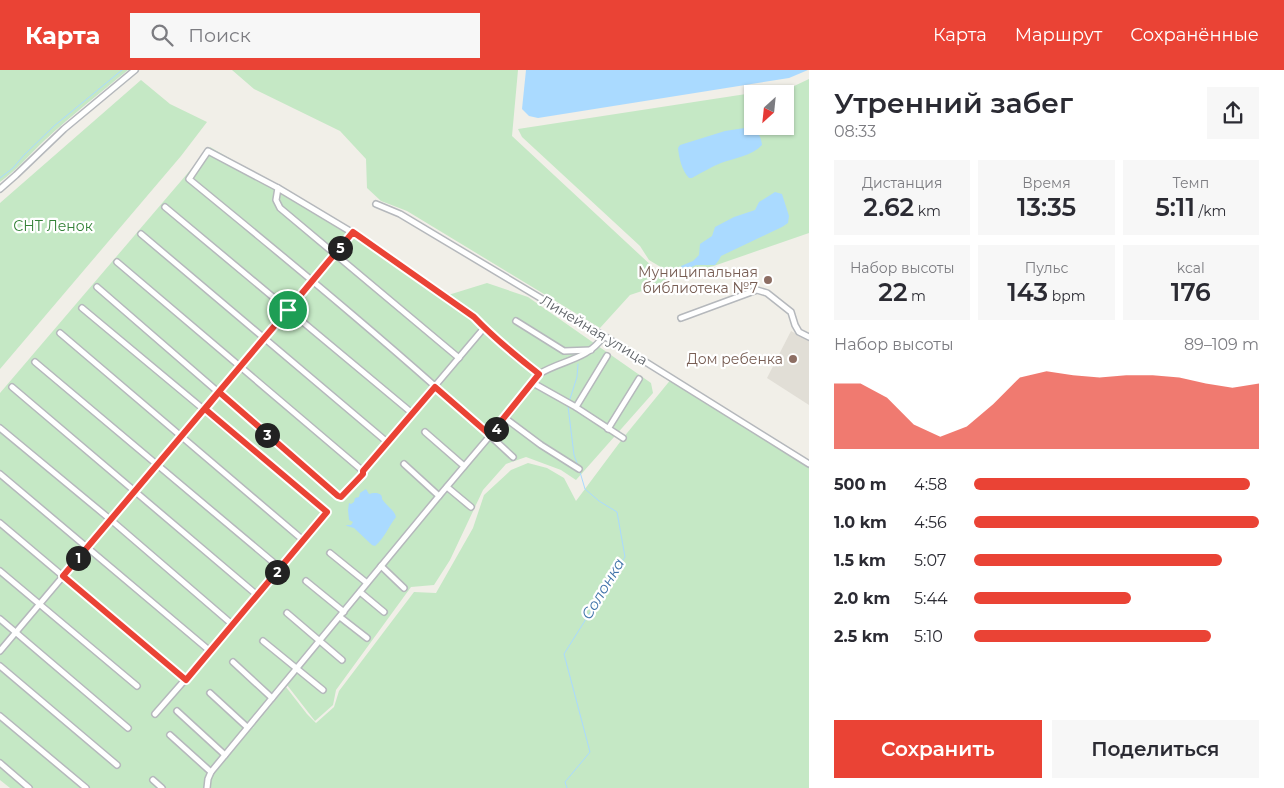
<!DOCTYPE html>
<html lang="ru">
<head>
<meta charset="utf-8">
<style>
	:root { --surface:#fff; --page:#f7f7f7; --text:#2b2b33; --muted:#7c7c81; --accent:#ea4335 }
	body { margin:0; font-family:Montserrat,sans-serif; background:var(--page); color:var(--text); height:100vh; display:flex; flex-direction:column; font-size:19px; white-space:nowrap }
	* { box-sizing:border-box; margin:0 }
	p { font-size:16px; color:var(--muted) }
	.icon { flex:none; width:28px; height:28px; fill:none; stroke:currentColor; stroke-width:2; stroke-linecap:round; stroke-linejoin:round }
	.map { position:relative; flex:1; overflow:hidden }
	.details { display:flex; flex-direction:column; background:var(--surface); width:475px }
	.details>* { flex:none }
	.needle { width:32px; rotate:207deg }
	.controls { position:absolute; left:744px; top:15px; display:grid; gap:10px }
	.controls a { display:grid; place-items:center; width:50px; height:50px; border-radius:0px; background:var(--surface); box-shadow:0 1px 4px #0004; font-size:25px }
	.pin { position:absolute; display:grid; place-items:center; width:42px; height:42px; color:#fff; margin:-21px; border:2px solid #fff; border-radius:50%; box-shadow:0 1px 5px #0007 }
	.km { position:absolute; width:25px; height:25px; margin:-12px; border-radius:50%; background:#222; color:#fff; font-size:14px; line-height:25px; text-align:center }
	.round { display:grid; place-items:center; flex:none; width:52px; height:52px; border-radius:0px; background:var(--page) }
	.headline { display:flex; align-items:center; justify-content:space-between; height:85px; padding:0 25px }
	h1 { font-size:28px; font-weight:600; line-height:38px }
	.figures { display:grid; grid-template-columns:repeat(3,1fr); gap:8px; height:85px; padding:5px 25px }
	.figures div { display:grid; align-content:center; border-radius:0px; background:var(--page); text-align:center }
	.figures b { font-size:25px; font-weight:600 }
	.figures small { font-size:14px; font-weight:400 }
	.figures p { font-size:14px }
	.chart { height:140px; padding:10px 25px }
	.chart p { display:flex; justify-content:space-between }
	.chart svg { width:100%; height:90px; margin-top:5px; fill:var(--accent); opacity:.7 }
	.button { display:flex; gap:10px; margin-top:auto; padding:10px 25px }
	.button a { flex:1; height:58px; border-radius:0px; background:var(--accent); color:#fff; font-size:20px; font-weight:600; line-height:58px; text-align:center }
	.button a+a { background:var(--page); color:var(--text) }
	ul { padding:0 25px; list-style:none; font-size:16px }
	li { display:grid; grid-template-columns:80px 60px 1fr; align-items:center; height:38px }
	li i { height:12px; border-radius:6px; background:var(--accent) }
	header { display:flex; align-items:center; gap:30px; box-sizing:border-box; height:70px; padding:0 25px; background:var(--accent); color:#fff }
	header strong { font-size:24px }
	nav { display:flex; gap:28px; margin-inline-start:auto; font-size:18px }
	.search { width:350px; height:45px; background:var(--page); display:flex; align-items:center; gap:12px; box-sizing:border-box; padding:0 18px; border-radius:0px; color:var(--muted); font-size:19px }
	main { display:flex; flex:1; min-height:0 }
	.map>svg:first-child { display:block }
</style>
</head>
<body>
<header>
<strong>Карта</strong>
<div class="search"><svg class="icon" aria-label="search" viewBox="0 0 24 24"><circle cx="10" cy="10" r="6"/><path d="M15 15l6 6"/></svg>Поиск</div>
<nav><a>Карта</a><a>Маршрут</a><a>Сохранённые</a></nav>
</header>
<main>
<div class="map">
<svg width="809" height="718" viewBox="0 0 809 718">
	<rect width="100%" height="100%" fill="#f1efe8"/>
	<path fill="#e1ded6" d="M 791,261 L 809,271 L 809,335 L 767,308 Z"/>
	<g fill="#c5e8c5" fill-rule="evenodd">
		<path d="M 0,0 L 128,0 C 100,23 72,45 45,70 C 30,84 17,100 0,112 Z"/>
		<path d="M 232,0 L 518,0 L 512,66 L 669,212 L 630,225 L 600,258 L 407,141 L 381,131 L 367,118 L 366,89 L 340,61 L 254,19 Z"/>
		<path d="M 809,9 L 809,163 L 679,208 L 649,190 L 640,176 L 522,67 L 518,59 L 792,17 ZM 752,24 L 785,24 L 785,56 L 752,56 Z"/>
		<path d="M 141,10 L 170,34 L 207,52 L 181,86 L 0,299 L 0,133 Z"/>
		<path d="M 210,77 L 341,153 L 445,226 L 487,213 L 528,227 L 651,313 L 653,323 L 576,410 L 561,400 L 526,387 L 506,394 L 483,420 L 450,490 L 434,515 L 411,517 L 336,620 L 333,635 L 315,651 L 287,615 L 253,658 L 286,617 L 307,644 L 316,653 L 334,637 L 339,621 L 414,522 L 436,523 L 473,458 L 484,425 L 511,400 L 528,393 L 547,398 L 564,408 L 576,431 L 623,368 L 672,308 L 809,394 L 809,718 L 10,718 L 0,710 L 0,323 Z"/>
	</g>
	<g fill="#aadaff">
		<path d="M 526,0 L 808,0 L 789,8 L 538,48 L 529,46 L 522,39 Z"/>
		<path d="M 751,57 C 758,62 761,66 762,75 C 752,86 734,88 721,93 C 711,97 701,103 692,108 L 689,108 C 682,101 679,88 678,78 L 680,75 L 725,61 Z"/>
		<path d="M 775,122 L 782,124 L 789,146 L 788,153 L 782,157 L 721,186 L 719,190 L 715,195 L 696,195 L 685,200 L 682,200 L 681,196 L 693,191 L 699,185 L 700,174 L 712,166 L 715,157 L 734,147 L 755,140 L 759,132 Z"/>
		<path d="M 366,419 L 369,424 C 372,423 378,422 381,425 C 382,426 382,428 382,429 C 386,436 394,439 396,447 C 389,456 384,469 375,476 L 372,475 L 354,458 L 347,456 L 346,455 L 351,455 L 353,452 L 349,450 L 348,440 L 349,433 L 351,434 L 354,432 L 355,428 L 359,427 L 360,423 Z"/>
	</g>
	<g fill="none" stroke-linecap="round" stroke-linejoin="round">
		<g stroke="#aadaff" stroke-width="1">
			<path d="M 0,108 L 13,98 L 24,85 L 54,56 L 122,0"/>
			<path d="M 569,332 L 577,307 L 578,294"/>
			<path d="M 568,336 L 574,385 L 578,396"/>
			<path d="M 567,718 L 565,712 L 590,682 L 564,584 L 625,487 L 617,442 L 599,431 L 585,419 L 580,402"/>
		</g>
		<defs>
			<g id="minor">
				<path d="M 278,118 L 353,163 L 445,226 L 474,247 L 491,265 L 514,285 L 539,304"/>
				<path d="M 0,119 L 16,105 L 64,59 L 135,0"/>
				<path d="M 376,134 L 400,144 L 604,266 L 809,394"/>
				<path d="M 165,137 L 412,343"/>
				<path d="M 141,164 L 387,372"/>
				<path d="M 117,192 L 363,401"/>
				<path d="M 97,217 L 338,426 L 341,427 L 363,404 L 363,401 L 484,258"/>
				<path d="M 82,238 L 327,442 L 233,555 L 155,644"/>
				<path d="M 681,248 L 757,220 L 767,223 L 791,242 L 795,255 L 799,262 L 809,267"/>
				<path d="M 516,251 L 564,281 L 591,280"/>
				<path d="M 60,263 L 303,470"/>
				<path d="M 459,288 L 280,138 L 276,130 L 278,118 L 208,81 L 189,109 C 299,199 409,290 513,387"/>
				<path d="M 35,292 L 280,498"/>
				<path d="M 533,313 L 574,336 L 623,368"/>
				<path d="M 12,317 L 257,525"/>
				<path d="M 576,337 L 607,286"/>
				<path d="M 505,348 L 541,375 L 579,399"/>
				<path d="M 0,358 L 111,450 L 233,555"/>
				<path d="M 608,359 L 639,309"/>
				<path d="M 425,362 L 464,396"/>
				<path d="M 404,394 L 439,426"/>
				<path d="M 0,404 L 210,581"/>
				<path d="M 447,417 L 471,437"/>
				<path d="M 0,453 L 186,610"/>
				<path d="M 330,483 L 367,513"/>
				<path d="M 381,496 L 404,518"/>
				<path d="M 0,501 L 137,616"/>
				<path d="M 306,511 L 344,542"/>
				<path d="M 360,522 L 384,542"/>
				<path d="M 287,543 L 342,590"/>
				<path d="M 340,547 L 367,568"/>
				<path d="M 0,549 L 128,658"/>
				<path d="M 263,571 L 323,620"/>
				<path d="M 0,581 L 353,163"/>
				<path d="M 233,592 L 272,628"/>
				<path d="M 0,596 L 117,695"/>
				<path d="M 210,623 L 247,657"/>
				<path d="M 177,641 L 225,685"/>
				<path d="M 0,646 L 86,718"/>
				<path d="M 170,665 L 211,702"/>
				<path d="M 0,693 L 29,718"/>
				<path d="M 153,710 L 162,718"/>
				<path d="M 207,718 L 208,709 L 211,702 L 439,426 L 505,348 L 539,304 C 564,289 586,291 604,266"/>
			</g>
		</defs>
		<use href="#minor" stroke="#b5b8bc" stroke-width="8"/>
		<use href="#minor" stroke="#fff" stroke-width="5"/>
	</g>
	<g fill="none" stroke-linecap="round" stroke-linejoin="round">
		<defs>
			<path id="route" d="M 288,240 L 63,506 L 186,610 L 327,442 L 205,339 L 219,322 L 338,426 L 341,427 L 363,404 L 363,401 L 435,317 L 490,365 L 539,304 C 516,286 494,268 474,247 L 353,162 L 288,240"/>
		</defs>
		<use href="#route" stroke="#fff" stroke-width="10"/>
		<use href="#route" stroke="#ea4335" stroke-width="6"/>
	</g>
	<g fill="#8d6e63" stroke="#fff" stroke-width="2">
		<circle cx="768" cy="210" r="5"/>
		<circle cx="793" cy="289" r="5"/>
	</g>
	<g text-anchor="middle" stroke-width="4.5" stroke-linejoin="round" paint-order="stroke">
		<g font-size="14" fill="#348238" stroke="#fff">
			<text x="53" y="161">СНТ Ленок</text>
		</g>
		<g font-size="14" fill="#785e54" stroke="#fff" text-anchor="end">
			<text x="758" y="207">Муниципальная<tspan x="758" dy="16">библиотека №7</tspan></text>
			<text x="783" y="294">Дом ребенка</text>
		</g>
		<g font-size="14" fill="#5f6368" stroke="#fff">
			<text transform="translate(594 260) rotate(31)" y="5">Линейная улица</text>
		</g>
		<g font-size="15" font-style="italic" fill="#4174aa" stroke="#fff">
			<text transform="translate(603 519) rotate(-59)" y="5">Солонка</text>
		</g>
	</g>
</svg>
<div class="controls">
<a><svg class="needle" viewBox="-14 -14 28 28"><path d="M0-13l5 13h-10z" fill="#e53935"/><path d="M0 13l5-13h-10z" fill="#7c7c81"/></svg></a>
</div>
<div class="pin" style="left:288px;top:240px;background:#1e9e55"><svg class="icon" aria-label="arrive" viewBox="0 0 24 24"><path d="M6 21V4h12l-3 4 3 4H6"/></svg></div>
<b class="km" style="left:78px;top:488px">1</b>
<b class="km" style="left:277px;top:502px">2</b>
<b class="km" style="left:267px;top:365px">3</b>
<b class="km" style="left:496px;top:359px">4</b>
<b class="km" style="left:340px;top:178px">5</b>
</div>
<section class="details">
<div class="headline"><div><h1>Утренний забег</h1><p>08:33</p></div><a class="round"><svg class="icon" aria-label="share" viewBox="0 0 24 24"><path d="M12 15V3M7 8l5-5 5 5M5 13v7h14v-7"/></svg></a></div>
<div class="figures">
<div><p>Дистанция</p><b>2.62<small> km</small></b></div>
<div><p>Время</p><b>13:35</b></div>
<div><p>Темп</p><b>5:11<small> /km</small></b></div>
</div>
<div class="figures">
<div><p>Набор высоты</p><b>22<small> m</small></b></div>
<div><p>Пульс</p><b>143<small> bpm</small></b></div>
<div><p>kcal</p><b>176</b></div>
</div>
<div class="chart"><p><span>Набор высоты</span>89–109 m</p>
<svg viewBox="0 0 160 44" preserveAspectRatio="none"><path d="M0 44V12L10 12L20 19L30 32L40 38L50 33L60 22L70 9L80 6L90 8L100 9L110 8L120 8L130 9L140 12L150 14L160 12V44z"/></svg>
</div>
<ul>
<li><b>500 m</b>4:58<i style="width:97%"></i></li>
<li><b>1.0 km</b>4:56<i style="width:100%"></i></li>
<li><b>1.5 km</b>5:07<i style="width:87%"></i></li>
<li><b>2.0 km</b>5:44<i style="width:55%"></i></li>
<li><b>2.5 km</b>5:10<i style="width:83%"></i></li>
</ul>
<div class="button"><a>Сохранить</a><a>Поделиться</a></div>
</section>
</main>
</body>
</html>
